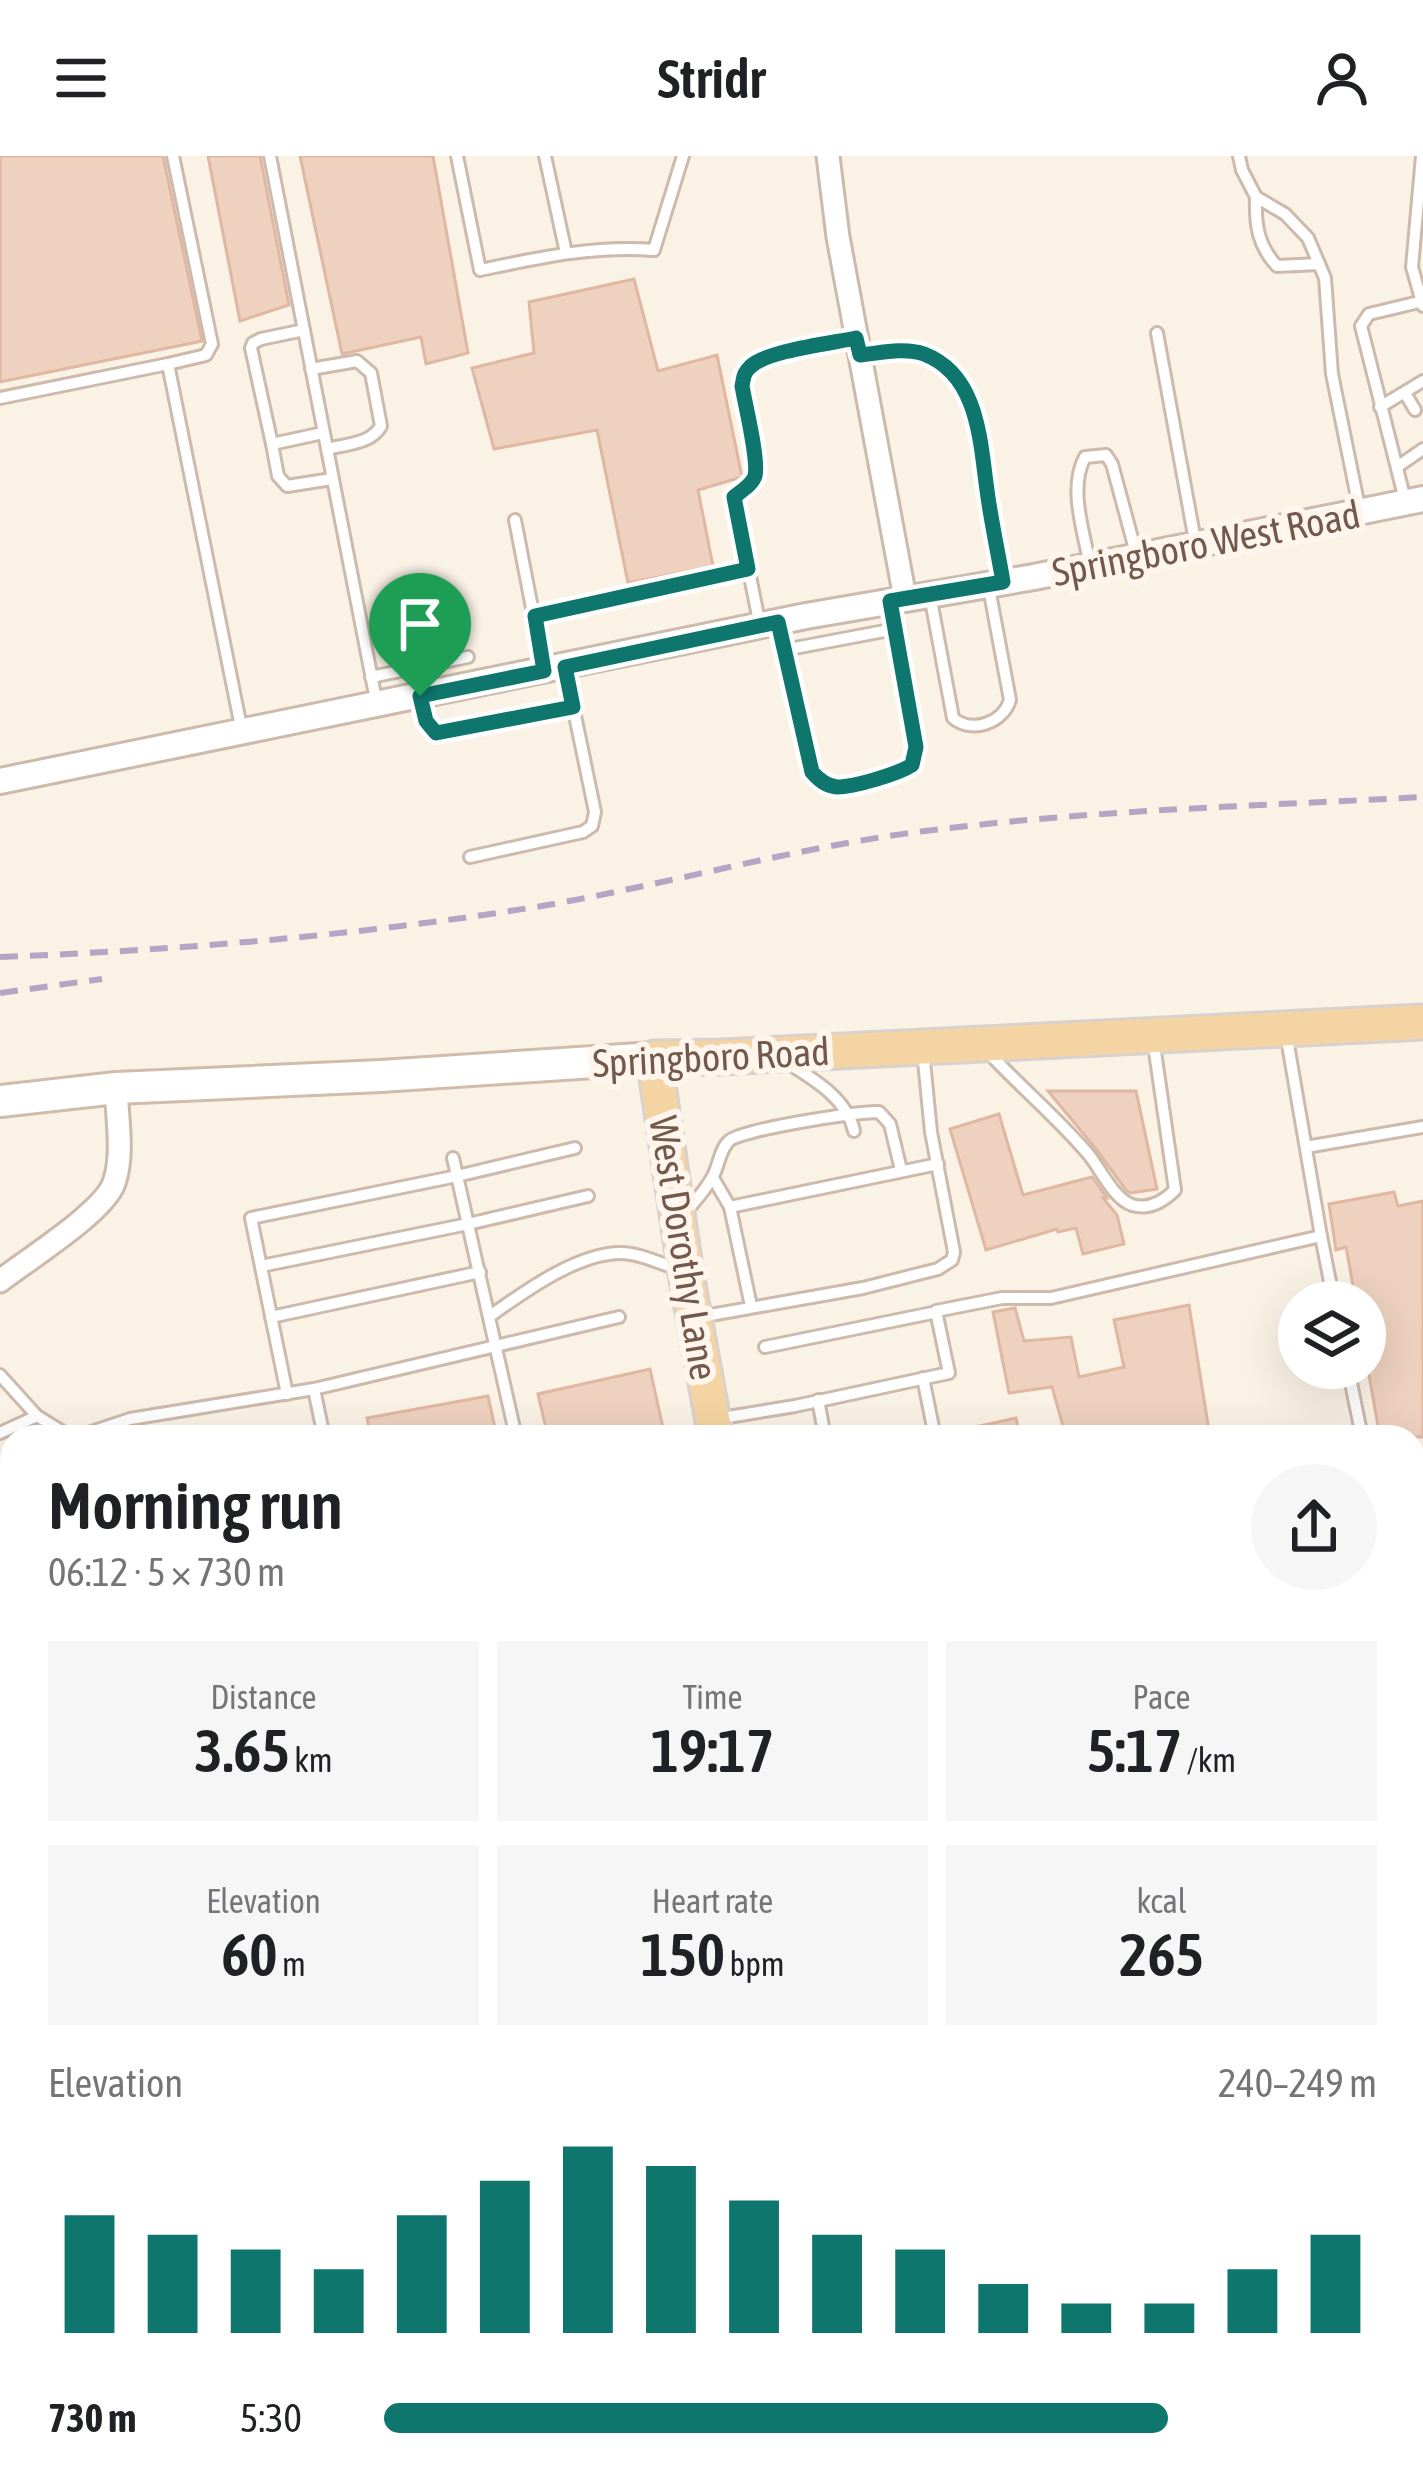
<!DOCTYPE html>
<html lang="en">
<head>
<meta charset="utf-8">
<style>
	:root { --surface:#fff; --page:#f6f6f6; --text:#202124; --muted:#757577; --accent:#0f766e }
	body { margin:0; font-family:"Asap Condensed",sans-serif; background:var(--page); color:var(--text); height:100vh; display:flex; flex-direction:column; font-size:45px; white-space:nowrap }
	* { box-sizing:border-box; margin:0 }
	p { font-size:39px; color:var(--muted) }
	.icon { flex:none; width:66px; height:66px; fill:none; stroke:currentColor; stroke-width:2; stroke-linecap:round; stroke-linejoin:round }
	.map { position:relative; flex:1; overflow:hidden }
	.panel { position:absolute; left:0px; top:1269px; width:1425px; height:1065px; display:flex; flex-direction:column; background:var(--surface); border-radius:36px 36px 0 0; box-shadow:0 12px 48px #0002 }
	.panel>* { flex:none }
	.tools { position:absolute; left:1278px; top:1125px; display:grid; gap:24px }
	.tools a { display:grid; place-items:center; width:108px; height:108px; border-radius:50%; background:var(--surface); box-shadow:0 12px 48px #0002; font-size:60px }
	.pin { position:absolute; display:grid; place-items:center; width:102px; height:102px; color:#fff; margin:-123px -51px; border-radius:50% 50% 50% 0; rotate:-45deg; box-shadow:0 0 12px #0007 }
	.pin .icon { rotate:45deg }
	.round { display:grid; place-items:center; flex:none; width:126px; height:126px; border-radius:63px; background:var(--page) }
	.overview { display:flex; align-items:center; justify-content:space-between; height:204px; padding:0 48px }
	h1 { font-size:66px; font-weight:600; line-height:90px }
	.figures { display:grid; grid-template-columns:repeat(3,1fr); gap:18px; height:204px; padding:12px 48px }
	.figures div { display:grid; align-content:center; border-radius:0px; background:var(--page); text-align:center }
	.figures b { font-size:60px; font-weight:600 }
	.figures small { font-size:33px; font-weight:400 }
	.figures p { font-size:33px }
	.chart { height:336px; padding:24px 48px }
	.chart p { display:flex; justify-content:space-between }
	.chart svg { width:100%; height:216px; margin-top:12px; stroke:var(--accent); stroke-width:6 }
	ul { padding:0 48px; list-style:none; font-size:39px }
	li { display:grid; grid-template-columns:192px 144px 1fr; align-items:center; height:90px }
	li i { height:30px; border-radius:15px; background:var(--accent) }
	header { display:flex; justify-content:space-between; align-items:center; height:156px; padding:0 48px; background:var(--surface); font-size:54px; font-weight:600 }
	.map>svg:first-child { display:block }
</style>
</head>
<body>
<header><svg class="icon" aria-label="menu" viewBox="0 0 24 24"><path d="M4 6h16M4 12h16M4 18h16"/></svg>Stridr<svg class="icon" aria-label="person" viewBox="0 0 24 24"><circle cx="12" cy="8" r="4"/><path d="M4 21q1-7 8-7t8 7"/></svg></header>
<div class="map">
<svg width="1423" height="2333" viewBox="0 0 1423 2333">
	<rect width="100%" height="100%" fill="#fbf2e6"/>
	<g fill="#eed1bf" stroke="#e0b7a1" stroke-width="3">
		<path d="M 0,0 L 163,0 L 202,185 L 0,226 Z"/>
		<path d="M 208,0 L 260,0 L 289,149 L 240,165 Z"/>
		<path d="M 300,0 L 433,0 L 468,197 L 426,208 L 421,181 L 342,198 Z"/>
		<path d="M 634,123 L 658,215 L 717,199 L 742,321 L 698,334 L 713,410 L 628,427 L 597,274 L 494,293 L 472,212 L 534,197 L 529,146 Z"/>
		<path d="M 1048,935 L 1136,935 L 1157,1033 L 1131,1037 L 1126,1034 L 1096,993 Z"/>
		<path d="M 999,958 L 1023,1039 L 1092,1021 L 1107,1042 L 1103,1042 L 1117,1059 L 1124,1088 L 1083,1098 L 1076,1072 L 1058,1076 L 1057,1073 L 986,1094 L 950,973 Z"/>
		<path d="M 1394,1036 L 1398,1050 L 1423,1045 L 1423,1281 L 1380,1281 L 1365,1197 L 1365,1146 L 1356,1146 L 1346,1091 L 1336,1094 L 1329,1048 Z"/>
		<path d="M 1189,1149 L 1210,1281 L 1066,1281 L 1052,1231 L 1009,1237 L 993,1156 L 1015,1152 L 1024,1185 L 1071,1181 L 1079,1221 L 1124,1211 L 1114,1164 Z"/>
		<path d="M 650,1213 L 665,1281 L 548,1281 L 538,1238 Z"/>
		<path d="M 488,1240 L 497,1281 L 371,1281 L 367,1262 Z"/>
		<path d="M 1016,1262 L 1020,1281 L 958,1281 L 957,1275 Z"/>
	</g>
	<g fill="none" stroke-linecap="round" stroke-linejoin="round">
		<defs>
			<g id="service">
				<path d="M 173,0 L 212,188 L 206,199 L 168,208 L 242,576"/>
				<path d="M 270,0 L 377,549"/>
				<path d="M 457,0 L 480,114 C 538,102 595,89 654,94 L 683,0"/>
				<path d="M 545,0 L 566,97"/>
				<path d="M 1239,0 L 1242,14 L 1256,41 L 1285,58 L 1308,82 L 1325,122 L 1332,218 L 1360,356"/>
				<path d="M 1422,0 L 1412,111 L 1423,150"/>
				<path d="M 1256,41 C 1255,69 1258,90 1277,110 L 1319,108"/>
				<path d="M 304,174 L 261,183 L 253,187 L 251,192 L 272,288 L 323,277"/>
				<path d="M 1157,177 L 1195,385"/>
				<path d="M 861,199 C 882,196 906,191 927,200 C 981,226 979,291 988,342 C 993,370 998,398 1003,426"/>
				<path d="M 311,213 L 357,205 L 371,217 L 381,270 C 371,288 346,288 327,293"/>
				<path d="M 1405,237 L 1415,254"/>
				<path d="M 0,242 L 168,208"/>
				<path d="M 1380,251 L 1423,225"/>
				<path d="M 272,288 L 278,320 L 287,330 L 332,323"/>
				<path d="M 1397,311 L 1423,293"/>
				<path d="M 1405,344 L 1361,170 L 1369,158 L 1423,145"/>
				<path d="M 515,364 L 544,514"/>
				<path d="M 1090,410 C 1084,376 1068,332 1085,301 L 1106,299 L 1112,308 L 1136,397"/>
				<path d="M 930,439 L 953,562 C 972,578 1003,567 1010,544 L 989,432"/>
				<path d="M 535,461 L 748,413"/>
				<path d="M 778,466 L 812,617 C 818,624 826,631 836,631 C 854,631 898,618 912,609 L 916,591 L 890,446"/>
				<path d="M 760,470 L 734,341 C 741,334 752,329 755,320 C 759,304 746,249 742,229 C 744,220 743,218 750,211 C 765,195 833,187 857,182"/>
				<path d="M 784,494 L 895,473"/>
				<path d="M 371,521 L 468,501"/>
				<path d="M 420,540 L 426,565 L 436,577 L 573,551"/>
				<path d="M 470,701 L 583,676 L 592,670 L 595,656 L 565,511"/>
				<path d="M 988,896 C 1020,931 1058,962 1089,999 C 1101,1014 1114,1043 1132,1049 C 1149,1054 1163,1046 1175,1034 L 1153,882"/>
				<path d="M 788,907 C 815,924 847,943 854,975"/>
				<path d="M 1306,991 L 1423,971"/>
				<path d="M 453,1002 L 516,1281"/>
				<path d="M 713,1022 L 730,1051 L 938,1008"/>
				<path d="M 730,1051 L 751,1150"/>
				<path d="M 684,1058 C 694,1046 706,1034 713,1020 C 719,1009 720,993 729,985 C 739,974 859,955 879,956 L 890,968 L 901,1014"/>
				<path d="M 1321,1080 L 1334,1146"/>
				<path d="M 261,1110 L 468,1068 L 588,1040"/>
				<path d="M 490,1160 C 524,1136 577,1097 621,1097 C 638,1097 660,1107 677,1113"/>
				<path d="M 271,1161 L 480,1116"/>
				<path d="M 699,1161 L 863,1132 L 938,1113 L 952,1104 L 954,1096 L 931,976 L 923,895"/>
				<path d="M 765,1191 L 937,1156"/>
				<path d="M 1348,1212 L 1362,1281"/>
				<path d="M 0,1219 L 37,1260 L 71,1281"/>
				<path d="M 923,1222 L 935,1281"/>
				<path d="M 314,1233 L 324,1281"/>
				<path d="M 287,1238 L 251,1062 L 457,1020 L 575,992"/>
				<path d="M 818,1244 L 825,1281"/>
				<path d="M 716,1263 L 795,1250 L 949,1217 L 936,1155 L 1002,1142 L 1051,1142 L 1321,1080 L 1286,877"/>
				<path d="M 0,1277 L 37,1260"/>
				<path d="M 76,1281 L 130,1263 L 314,1233 L 619,1161"/>
				<path d="M 1413,1489 L 1423,1499"/>
				<path d="M 0,2125 L 12,2184"/>
				<path d="M 146,2322 L 148,2333"/>
				<path d="M 310,2322 L 312,2333"/>
				<path d="M 454,2322 L 456,2333"/>
				<path d="M 237,2333 L 237,2322"/>
				<path d="M 651,2333 L 707,2322"/>
			</g>
			<g id="minor">
				<path d="M 828,0 L 838,81 L 905,442"/>
				<path d="M 0,1125 C 27,1104 104,1056 114,1027 C 124,999 117,961 116,932"/>
			</g>
			<g id="tertiary">
				<path d="M 0,625 L 806,460 L 1034,421 L 1423,343"/>
				<path d="M 1413,2214 L 1423,2211"/>
				<path d="M 962,2333 L 1001,2322"/>
			</g>
			<path id="secondary" d="M 0,945 L 116,932 L 381,920 L 654,902"/>
			<g id="primary">
				<path d="M 716,1281 L 686,1118 L 654,902 L 722,901 L 1423,866"/>
				<path d="M 951,2322 L 954,2333"/>
			</g>
		</defs>
		<use href="#service" stroke="#ccbaad" stroke-width="16"/>
		<use href="#minor" stroke="#ccbaad" stroke-width="27"/>
		<use href="#tertiary" stroke="#ccbaad" stroke-width="30"/>
		<use href="#secondary" stroke="#d0bcad" stroke-width="36"/>
		<use href="#primary" stroke="#d8d1cd" stroke-width="39"/>
		<use href="#service" stroke="#fff" stroke-width="10"/>
		<use href="#minor" stroke="#fff" stroke-width="21"/>
		<use href="#tertiary" stroke="#fff" stroke-width="24"/>
		<use href="#secondary" stroke="#fff" stroke-width="30"/>
		<use href="#primary" stroke="#f5d4a3" stroke-width="33"/>
		<g stroke="#b5a5c4" stroke-width="6" stroke-dasharray="18 12" stroke-linecap="butt">
			<path d="M 0,801 C 181,794 363,779 542,750 C 670,728 796,691 925,675 C 1090,654 1257,650 1423,641"/>
			<path d="M 0,837 L 102,823"/>
		</g>
	</g>
	<g fill="none" stroke-linecap="round" stroke-linejoin="round">
		<defs>
			<path id="route" d="M 856,182 L 860,199 C 880,197 904,191 924,198 C 979,219 980,286 987,334 C 991,365 998,396 1003,426 L 890,445 L 916,591 L 912,609 C 898,618 854,631 837,631 C 826,630 819,624 812,616 L 778,466 L 565,511 L 573,551 L 436,577 L 426,565 L 420,540 L 544,515 L 535,460 L 748,413 L 734,341 C 741,335 752,329 755,320 C 759,304 745,248 742,230 C 744,221 743,218 750,211 C 765,195 833,187 856,182 Z"/>
		</defs>
		<use href="#route" stroke="#fff" stroke-width="24"/>
		<use href="#route" stroke="#0f766e" stroke-width="15"/>
	</g>
	<g text-anchor="middle" stroke-width="12" stroke-linejoin="round" paint-order="stroke">
		<g font-size="39" fill="#72594c" stroke="#fef6ec">
			<text transform="translate(1206 387) rotate(-11)" y="14">Springboro West Road</text>
			<text transform="translate(711 901) rotate(-3)" y="14">Springboro Road</text>
			<text transform="translate(684 1092) rotate(81)" y="14">West Dorothy Lane</text>
		</g>
	</g>
</svg>
<div class="tools">
<a><svg class="icon" aria-label="layers" viewBox="0 0 24 24"><path d="M12 4l9 5-9 5-9-5zM3 14l9 5 9-5"/></svg></a>
</div>
<div class="pin" style="left:420px;top:540px;background:#1e9e55"><svg class="icon" aria-label="arrive" viewBox="0 0 24 24"><path d="M6 21V4h12l-3 4 3 4H6"/></svg></div>
<section class="panel">
<div class="overview"><div><h1>Morning run</h1><p>06:12 · 5 × 730 m</p></div><a class="round"><svg class="icon" aria-label="share" viewBox="0 0 24 24"><path d="M12 15V3M7 8l5-5 5 5M5 13v7h14v-7"/></svg></a></div>
<div class="figures">
<div><p>Distance</p><b>3.65<small> km</small></b></div>
<div><p>Time</p><b>19:17</b></div>
<div><p>Pace</p><b>5:17<small> /km</small></b></div>
</div>
<div class="figures">
<div><p>Elevation</p><b>60<small> m</small></b></div>
<div><p>Heart rate</p><b>150<small> bpm</small></b></div>
<div><p>kcal</p><b>265</b></div>
</div>
<div class="chart"><p><span>Elevation</span>240–249 m</p>
<svg viewBox="0 0 160 44" preserveAspectRatio="none"><path d="M5 44V20M15 44V24M25 44V27M35 44V31M45 44V20M55 44V13M65 44V6M75 44V10M85 44V17M95 44V24M105 44V27M115 44V34M125 44V38M135 44V38M145 44V31M155 44V24"/></svg>
</div>
<ul>
<li><b>730 m</b>5:30<i style="width:79%"></i></li>
</ul>
</section>
</div>
</body>
</html>
